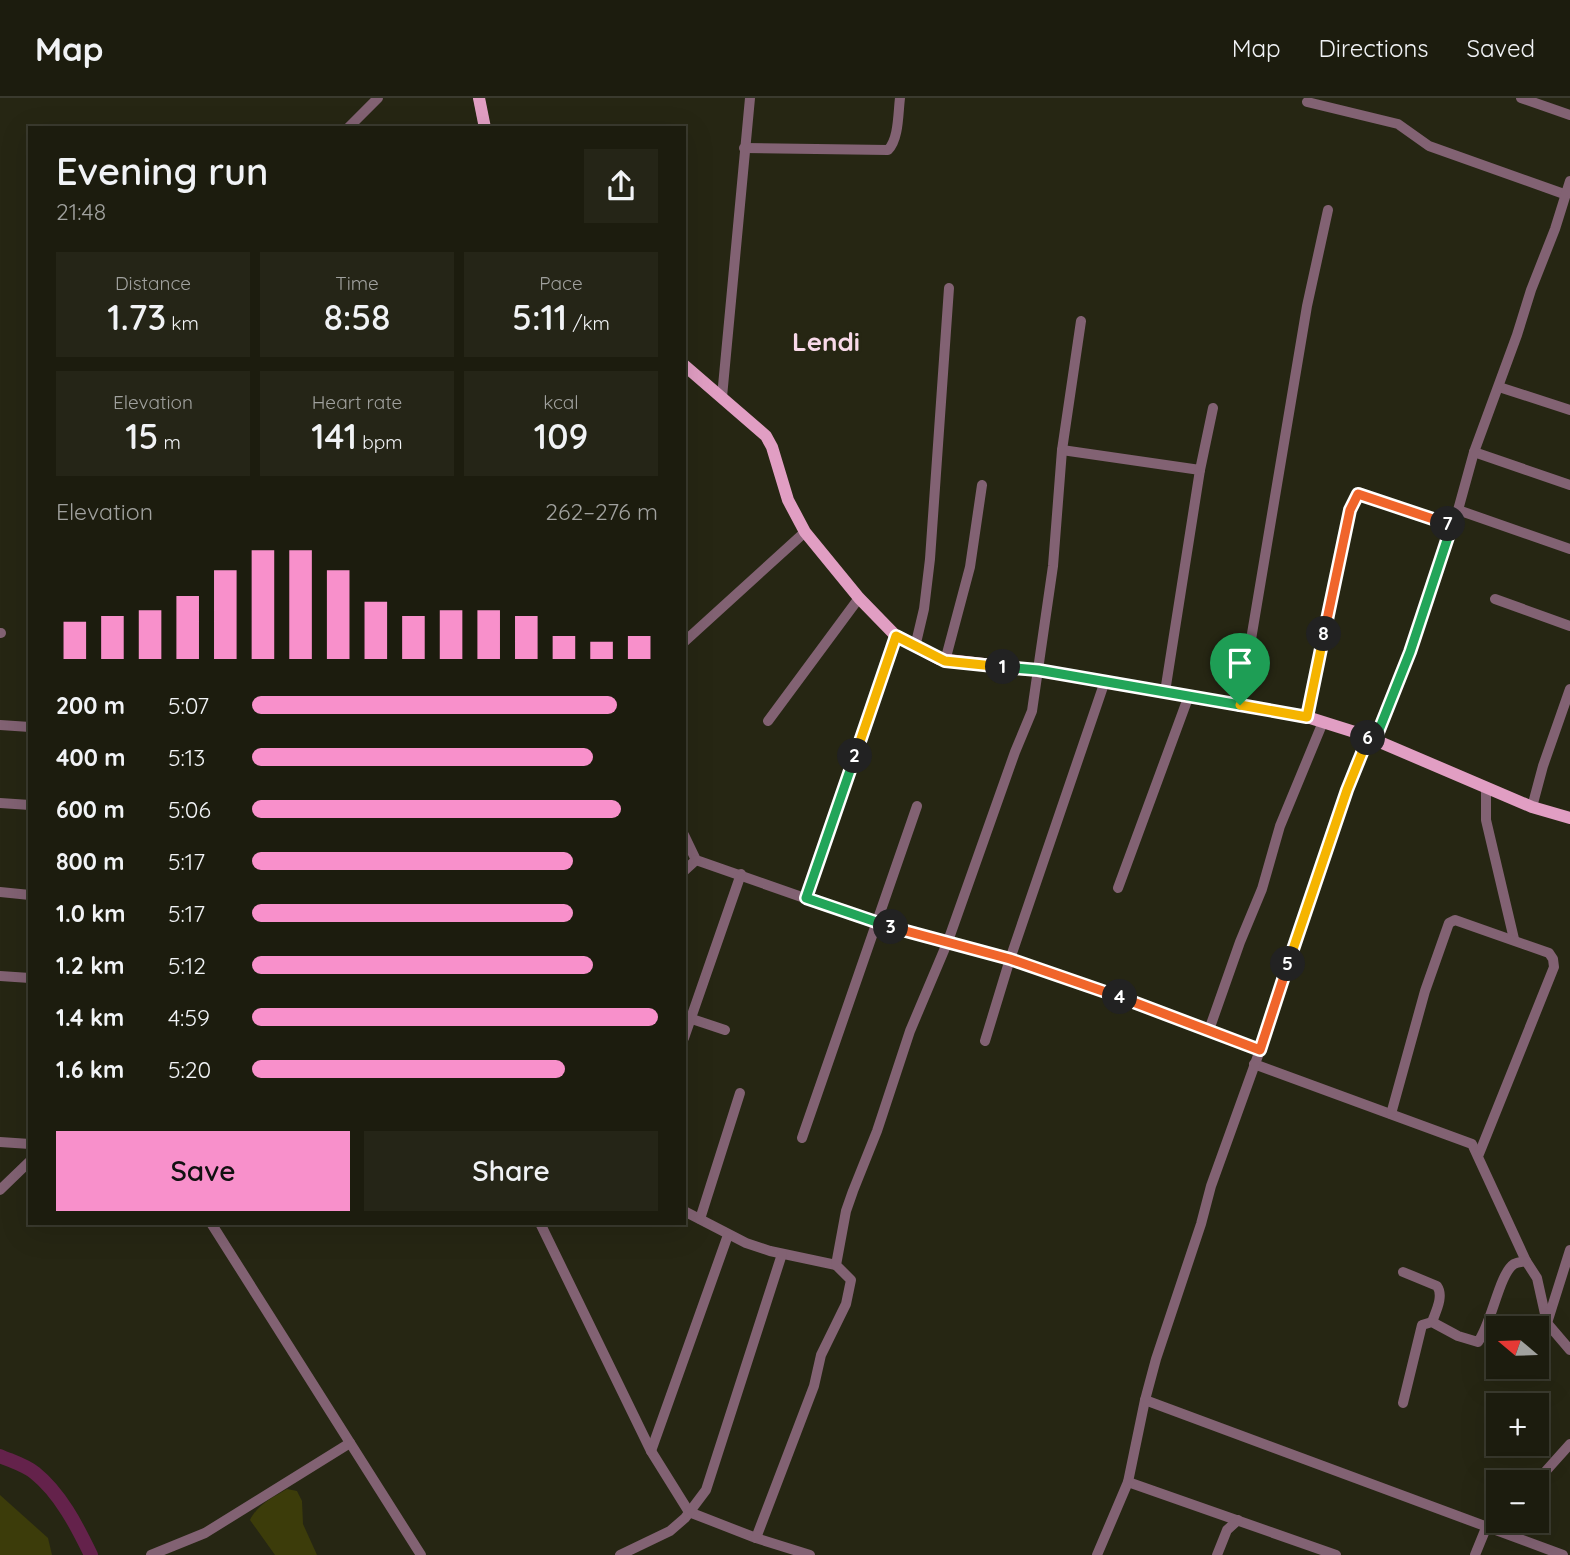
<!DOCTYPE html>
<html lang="en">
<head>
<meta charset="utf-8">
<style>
	:root { --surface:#1c1c0e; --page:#252517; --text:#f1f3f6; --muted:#a0a19e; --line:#3a3a2e; --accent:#f890cb }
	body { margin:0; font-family:Quicksand,sans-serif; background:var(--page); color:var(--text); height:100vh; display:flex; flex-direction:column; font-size:26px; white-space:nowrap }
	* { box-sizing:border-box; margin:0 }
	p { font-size:23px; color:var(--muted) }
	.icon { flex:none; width:38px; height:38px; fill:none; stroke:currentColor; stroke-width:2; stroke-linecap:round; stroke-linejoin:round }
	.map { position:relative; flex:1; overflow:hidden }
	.sheet { position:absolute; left:28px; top:28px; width:658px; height:1099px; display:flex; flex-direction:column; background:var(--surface); border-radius:0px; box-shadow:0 7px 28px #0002,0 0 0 2px var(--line) }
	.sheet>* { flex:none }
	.needle { width:46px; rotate:289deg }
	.tools { position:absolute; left:1486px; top:1218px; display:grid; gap:14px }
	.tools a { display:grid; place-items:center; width:63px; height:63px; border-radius:0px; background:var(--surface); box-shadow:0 7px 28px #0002,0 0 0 2px var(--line); font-size:35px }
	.pin { position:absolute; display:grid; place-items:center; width:60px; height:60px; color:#fff; margin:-72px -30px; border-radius:50% 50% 50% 0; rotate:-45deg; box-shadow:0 0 7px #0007 }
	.pin .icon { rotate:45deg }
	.km { position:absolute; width:35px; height:35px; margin:-18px; border-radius:50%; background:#222; color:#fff; font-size:19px; line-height:35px; text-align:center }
	.round { display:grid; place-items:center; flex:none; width:74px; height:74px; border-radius:0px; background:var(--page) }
	.overview { display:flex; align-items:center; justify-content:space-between; height:119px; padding:0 28px }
	h1 { font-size:38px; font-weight:600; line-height:52px }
	.metrics { display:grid; grid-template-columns:repeat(3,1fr); gap:10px; height:119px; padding:7px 28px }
	.metrics div { display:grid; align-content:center; border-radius:0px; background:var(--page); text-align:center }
	.metrics b { font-size:35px; font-weight:600 }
	.metrics small { font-size:19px; font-weight:400 }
	.metrics p { font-size:19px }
	.chart { height:196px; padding:14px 28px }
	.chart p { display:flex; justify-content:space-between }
	.chart svg { width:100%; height:126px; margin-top:7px; stroke:var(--accent); stroke-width:6 }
	.button { display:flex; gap:14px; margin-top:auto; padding:14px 28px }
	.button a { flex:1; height:80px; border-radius:0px; background:var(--accent); color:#111; font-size:28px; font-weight:600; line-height:80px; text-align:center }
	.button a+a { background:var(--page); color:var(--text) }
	ul { padding:0 28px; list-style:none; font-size:23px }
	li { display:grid; grid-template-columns:112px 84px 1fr; align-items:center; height:52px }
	li i { height:18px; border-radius:9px; background:var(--accent) }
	header { display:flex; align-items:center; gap:42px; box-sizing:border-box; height:98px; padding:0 35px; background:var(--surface); border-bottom:2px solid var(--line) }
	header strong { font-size:33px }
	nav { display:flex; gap:38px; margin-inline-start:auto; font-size:24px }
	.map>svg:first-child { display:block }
</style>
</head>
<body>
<header>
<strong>Map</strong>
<nav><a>Map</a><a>Directions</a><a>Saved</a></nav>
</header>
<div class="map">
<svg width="1570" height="1457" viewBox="0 0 1570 1457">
	<rect width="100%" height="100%" fill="#262613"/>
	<g fill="#3c3c0a">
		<path d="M 287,1391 L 297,1393 L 302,1403 L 303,1426 L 317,1457 L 275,1457 L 250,1422 C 258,1406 272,1400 287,1391 Z"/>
		<path d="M 0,1397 L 48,1440 L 52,1457 L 0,1457 Z"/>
	</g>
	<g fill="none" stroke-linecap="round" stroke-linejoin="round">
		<path stroke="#64224b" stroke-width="14" d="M 0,1358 C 11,1363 25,1367 35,1375 C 60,1395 77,1428 91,1457"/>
		<g stroke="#826273" stroke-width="10">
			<path d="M 1521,0 L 1570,17"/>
			<path d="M 1307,4 L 1398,26 L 1429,48 L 1564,96"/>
			<path d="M 348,30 L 378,0"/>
			<path d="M 744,50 L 888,52 C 899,41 898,15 900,0"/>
			<path d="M 1499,289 L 1570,312"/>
			<path d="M 722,299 L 750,0"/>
			<path d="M 1062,352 L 1200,372"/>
			<path d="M 1474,354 L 1570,387"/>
			<path d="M 1458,412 L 1570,451"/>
			<path d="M 1495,501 L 1570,528"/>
			<path d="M 0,535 L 1,535"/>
			<path d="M 684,544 L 805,434"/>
			<path d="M 915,549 L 924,511 L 930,461 L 949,190"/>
			<path d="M 945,563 L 970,469 L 982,387"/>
			<path d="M 1165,594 L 1200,372 L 1213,310"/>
			<path d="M 1240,607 L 1307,208 L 1328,112"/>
			<path d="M 1307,619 L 1350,412 L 1358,396 L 1452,427"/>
			<path d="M 768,623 L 859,500"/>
			<path d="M 0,627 L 30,629"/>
			<path d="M 1375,642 L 1410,554 L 1458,412 L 1474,354 L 1517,237 L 1531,192 L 1555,131 L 1570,83"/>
			<path d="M 1486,691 L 1486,722 L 1514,841"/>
			<path d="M 0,705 L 30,707"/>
			<path d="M 1532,709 L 1543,668 L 1570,591"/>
			<path d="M 684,737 L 696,762 L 876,825 L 1010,861 L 1100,891 L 1260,952"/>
			<path d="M 684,773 L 696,762"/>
			<path d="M 1118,790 L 1188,600"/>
			<path d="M 0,794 L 30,797"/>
			<path d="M 806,800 L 896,538"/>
			<path d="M 0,878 L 30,880"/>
			<path d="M 692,921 L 725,932"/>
			<path d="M 1209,932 L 1240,844 L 1262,791 L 1280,728 L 1323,624"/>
			<path d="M 684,940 L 741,776"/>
			<path d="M 985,943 L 1010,861 L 1105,583"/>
			<path d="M 1254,966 L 1472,1046 L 1526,1163 L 1537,1180 L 1547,1225 L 1570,1252"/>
			<path d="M 1391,1016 L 1425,893 L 1449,825 L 1455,822 L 1549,855 L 1553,861 L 1554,869 L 1479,1056"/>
			<path d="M 802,1040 L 917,708"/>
			<path d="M 0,1044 L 30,1046"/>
			<path d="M 0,1092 L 30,1063"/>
			<path d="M 684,1113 L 746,1145 L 770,1153 L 836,1167"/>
			<path d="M 700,1121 L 740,995"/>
			<path d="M 211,1125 L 421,1457"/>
			<path d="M 540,1125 L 651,1353 L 689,1414 L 756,1440 L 810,1457"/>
			<path d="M 1403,1174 L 1437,1188 C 1444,1198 1436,1213 1432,1224"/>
			<path d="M 1547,1225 L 1570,1152"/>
			<path d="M 1145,1302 L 1563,1457"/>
			<path d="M 1403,1305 L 1422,1227 L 1432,1224 L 1458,1238 L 1478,1244 C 1492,1225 1499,1176 1514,1166 C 1518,1164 1522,1164 1526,1163"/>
			<path d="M 651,1353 L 728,1137"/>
			<path d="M 1128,1384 L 1336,1457"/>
			<path d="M 1536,1384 L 1570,1346"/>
			<path d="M 756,1440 L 814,1288 L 821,1257 L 846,1206 L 851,1182 L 836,1167 L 846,1113 L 853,1093 L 877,1033 L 910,933 L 948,843 L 1015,654 L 1032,613 L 1053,468 L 1062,352 L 1081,223"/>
			<path d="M 151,1457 L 205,1435 L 350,1345"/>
			<path d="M 620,1457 L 670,1433 L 685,1420 L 706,1392 L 782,1156"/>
			<path d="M 1097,1457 L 1128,1384 L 1145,1302 L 1156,1261 L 1201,1126 L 1211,1088 L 1260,952 L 1324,757 L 1368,640"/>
			<path d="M 1217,1457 L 1227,1432 L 1238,1422"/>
			<path d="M 1475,1457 L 1486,1430"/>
		</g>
		<g stroke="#e19ec3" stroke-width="12">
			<path d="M 479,0 L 485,30"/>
			<path d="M 684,267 L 766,338 L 772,349 L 788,402 L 805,434 L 859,500 L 896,538 L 939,561 L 1038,572 L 1307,619 L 1361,636 L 1532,709 L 1570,720"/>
		</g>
	</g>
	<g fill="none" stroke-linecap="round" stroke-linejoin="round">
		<defs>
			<path id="split-1" d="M 1003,569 L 1038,572 L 1240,607"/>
			<path id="split-2" d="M 855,658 L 896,538 L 945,563 L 1003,569"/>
			<path id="split-3" d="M 855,658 L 806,800 L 891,829"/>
			<path id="split-4" d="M 891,829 L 1010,861 L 1120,899"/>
			<path id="split-5" d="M 1120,899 L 1260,952 L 1288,866"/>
			<path id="split-6" d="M 1288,866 L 1347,692 L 1368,640"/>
			<path id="split-7" d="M 1368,640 L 1375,642 L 1410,554 L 1452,427 L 1448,426"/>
			<path id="split-8" d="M 1324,536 L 1350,412 L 1358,396 L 1448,426"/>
			<path id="split-9" d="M 1240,607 L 1307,619 L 1324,536"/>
		</defs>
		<use href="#split-1" stroke="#fff" stroke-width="14"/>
		<use href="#split-2" stroke="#fff" stroke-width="14"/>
		<use href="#split-3" stroke="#fff" stroke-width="14"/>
		<use href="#split-4" stroke="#fff" stroke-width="14"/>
		<use href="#split-5" stroke="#fff" stroke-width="14"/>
		<use href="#split-6" stroke="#fff" stroke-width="14"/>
		<use href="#split-7" stroke="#fff" stroke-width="14"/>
		<use href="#split-8" stroke="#fff" stroke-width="14"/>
		<use href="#split-9" stroke="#fff" stroke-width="14"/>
		<use href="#split-1" stroke="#22a559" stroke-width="9"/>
		<use href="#split-2" stroke="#f5b400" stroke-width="9"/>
		<use href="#split-3" stroke="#22a559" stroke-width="9"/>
		<use href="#split-4" stroke="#f0652b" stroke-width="9"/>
		<use href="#split-5" stroke="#f0652b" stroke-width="9"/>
		<use href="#split-6" stroke="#f5b400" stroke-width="9"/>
		<use href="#split-7" stroke="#22a559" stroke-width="9"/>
		<use href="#split-8" stroke="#f0652b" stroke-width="9"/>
		<use href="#split-9" stroke="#f5b400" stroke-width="9"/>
	</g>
	<g text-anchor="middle" stroke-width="6" stroke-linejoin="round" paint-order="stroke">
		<g font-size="26" font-weight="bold" fill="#f8d9e9" stroke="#262613">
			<text x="826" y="253">Lendi</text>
		</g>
	</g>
</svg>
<div class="tools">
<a><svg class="needle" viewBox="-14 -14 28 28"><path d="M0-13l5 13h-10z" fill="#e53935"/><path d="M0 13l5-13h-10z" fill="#a0a19e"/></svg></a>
<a>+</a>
<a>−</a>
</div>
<div class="pin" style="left:1240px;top:607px;background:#1e9e55"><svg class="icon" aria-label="arrive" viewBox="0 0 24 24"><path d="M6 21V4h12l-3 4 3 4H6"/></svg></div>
<b class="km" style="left:1003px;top:569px">1</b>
<b class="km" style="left:855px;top:658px">2</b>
<b class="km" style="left:891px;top:829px">3</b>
<b class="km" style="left:1120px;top:899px">4</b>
<b class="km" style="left:1288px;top:866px">5</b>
<b class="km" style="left:1368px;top:640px">6</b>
<b class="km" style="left:1448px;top:426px">7</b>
<b class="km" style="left:1324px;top:536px">8</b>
<section class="sheet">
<div class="overview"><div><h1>Evening run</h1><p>21:48</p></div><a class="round"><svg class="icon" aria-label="share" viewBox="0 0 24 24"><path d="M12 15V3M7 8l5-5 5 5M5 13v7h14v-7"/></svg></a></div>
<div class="metrics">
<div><p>Distance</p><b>1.73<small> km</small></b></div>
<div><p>Time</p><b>8:58</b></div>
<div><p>Pace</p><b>5:11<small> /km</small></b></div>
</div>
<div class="metrics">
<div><p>Elevation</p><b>15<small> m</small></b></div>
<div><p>Heart rate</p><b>141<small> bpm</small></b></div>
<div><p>kcal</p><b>109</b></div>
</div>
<div class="chart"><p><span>Elevation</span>262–276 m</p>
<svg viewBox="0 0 160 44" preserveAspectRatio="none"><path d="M5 44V31M15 44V29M25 44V27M35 44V22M45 44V13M55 44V6M65 44V6M75 44V13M85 44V24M95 44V29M105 44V27M115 44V27M125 44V29M135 44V36M145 44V38M155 44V36"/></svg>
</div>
<ul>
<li><b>200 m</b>5:07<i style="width:90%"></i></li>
<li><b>400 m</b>5:13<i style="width:84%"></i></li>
<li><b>600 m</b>5:06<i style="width:91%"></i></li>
<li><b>800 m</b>5:17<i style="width:79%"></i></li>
<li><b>1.0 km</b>5:17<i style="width:79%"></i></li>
<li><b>1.2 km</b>5:12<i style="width:84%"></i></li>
<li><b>1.4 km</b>4:59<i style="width:100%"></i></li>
<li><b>1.6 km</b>5:20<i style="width:77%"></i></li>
</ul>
<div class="button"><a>Save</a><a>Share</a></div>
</section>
</div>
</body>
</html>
